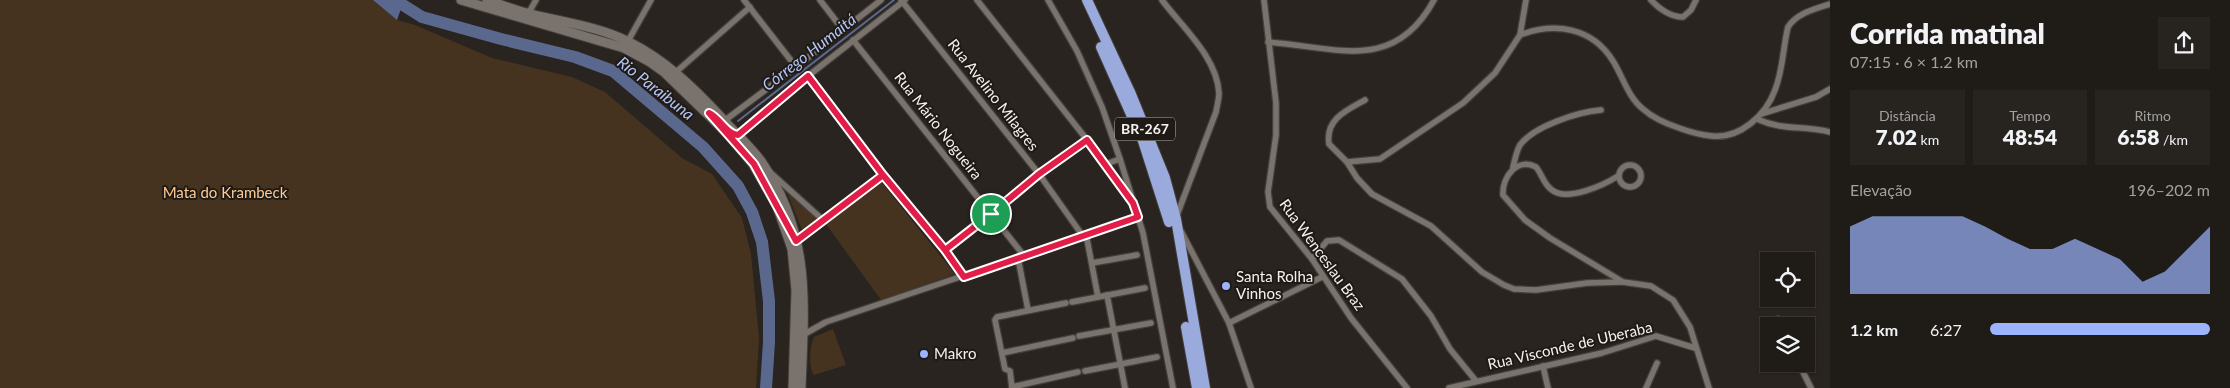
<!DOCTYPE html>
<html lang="pt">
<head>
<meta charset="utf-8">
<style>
	:root { --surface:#1f1b17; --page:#272420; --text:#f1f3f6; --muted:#a1a1a1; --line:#3c3936; --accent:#9cb4fd }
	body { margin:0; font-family:Lato,sans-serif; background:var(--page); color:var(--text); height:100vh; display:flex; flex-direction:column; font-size:19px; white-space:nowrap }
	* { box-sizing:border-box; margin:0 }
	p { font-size:16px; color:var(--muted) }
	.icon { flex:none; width:28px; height:28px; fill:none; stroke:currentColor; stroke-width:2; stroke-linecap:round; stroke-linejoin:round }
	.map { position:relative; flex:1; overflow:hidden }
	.panel { display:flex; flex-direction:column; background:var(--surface); width:400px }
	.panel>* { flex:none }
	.controls { position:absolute; left:1760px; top:252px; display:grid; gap:10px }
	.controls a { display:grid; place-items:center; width:55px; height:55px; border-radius:0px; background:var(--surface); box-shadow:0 1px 4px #0004,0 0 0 1px var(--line); font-size:25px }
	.pin { position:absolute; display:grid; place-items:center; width:42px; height:42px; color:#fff; margin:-21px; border:2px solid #fff; border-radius:50%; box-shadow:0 1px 5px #0007 }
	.round { display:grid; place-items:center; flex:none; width:52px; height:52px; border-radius:0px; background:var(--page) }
	.headline { display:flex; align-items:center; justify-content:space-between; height:85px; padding:0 20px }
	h1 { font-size:28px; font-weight:800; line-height:38px }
	.stats { display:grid; grid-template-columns:repeat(3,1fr); gap:8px; height:85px; padding:5px 20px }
	.stats div { display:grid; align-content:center; border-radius:0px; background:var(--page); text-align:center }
	.stats b { font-size:21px; font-weight:800 }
	.stats small { font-size:14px; font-weight:400 }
	.stats p { font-size:14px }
	.chart { height:140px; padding:10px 20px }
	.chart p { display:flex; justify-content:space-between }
	.chart svg { width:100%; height:90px; margin-top:5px; fill:var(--accent); opacity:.7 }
	ul { padding:0 20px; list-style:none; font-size:16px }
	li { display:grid; grid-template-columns:80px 60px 1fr; align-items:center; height:38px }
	li i { height:12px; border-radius:6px; background:var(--accent) }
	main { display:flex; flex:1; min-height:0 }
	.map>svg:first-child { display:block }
</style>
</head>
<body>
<main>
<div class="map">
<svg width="1830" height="388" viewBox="0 0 1830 388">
	<rect width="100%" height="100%" fill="#29241f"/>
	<g fill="#46331f">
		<path d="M 0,0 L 373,0 L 397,20 L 415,25 L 492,58 L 572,77 L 605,92 L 682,158 L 712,174 L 742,218 L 751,254 L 759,338 L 756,388 L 0,388 Z"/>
		<path d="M 881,182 L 955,274 L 881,300 L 826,224 Z"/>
		<path d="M 787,192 L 820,220 L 802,230 Z"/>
		<path d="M 833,329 L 846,365 L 814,375 C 808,368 810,345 814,337 Z"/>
	</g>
	<path fill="#5b688e" d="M 373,0 L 404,0 L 397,20 Z"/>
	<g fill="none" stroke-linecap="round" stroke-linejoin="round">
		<path stroke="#5b688e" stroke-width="2" d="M 738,121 L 894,0"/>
		<path stroke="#5b688e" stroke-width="12" d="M 395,0 L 422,17 L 501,39 L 575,57 L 613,71 L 703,147 L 738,186 L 752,212 L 762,242 L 769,301 L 769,342 L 766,388"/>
		<defs>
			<g id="minor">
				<path d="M 744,0 L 796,67"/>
				<path d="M 820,0 L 843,30"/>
				<path d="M 901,0 L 1039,174 L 1080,232"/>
				<path d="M 977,0 L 1106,164 L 1129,197"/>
				<path d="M 1048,0 L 1077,51 L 1102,107 L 1120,159 L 1143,233 L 1173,388"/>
				<path d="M 1162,0 C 1182,27 1217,57 1219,93 C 1219,99 1217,106 1216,112 L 1177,215"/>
				<path d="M 1264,0 L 1276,103 L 1276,135 L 1268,192 L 1270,207 L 1312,259 L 1351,318 L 1407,388"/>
				<path d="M 1651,0 C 1659,9 1671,17 1683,17 L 1691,10 L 1696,0"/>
				<path d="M 528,14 L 536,0"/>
				<path d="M 1520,35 L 1526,0"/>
				<path d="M 853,40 L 1021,252"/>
				<path d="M 628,41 L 651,0"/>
				<path d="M 1268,42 C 1335,47 1394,74 1434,0"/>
				<path d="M 676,72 L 750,7"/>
				<path d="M 808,76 L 883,175 L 945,250 L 964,277"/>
				<path d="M 1365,100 C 1347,110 1325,119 1329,144 L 1347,162 L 1357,178 L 1372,194 L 1431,226 L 1482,272 L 1504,285 L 1514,289 L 1536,290 L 1587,283 L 1621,282"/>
				<path d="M 1761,114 L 1816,97 L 1830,89"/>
				<path d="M 1757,119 C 1783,131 1803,125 1830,132"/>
				<path d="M 724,121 L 796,67 L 881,0"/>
				<path d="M 738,135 L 808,76 L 905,0"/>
				<path d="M 1347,162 L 1380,159 L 1463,103 L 1495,73 L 1520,35 C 1555,22 1592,27 1613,61 C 1623,77 1628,97 1643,109 C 1653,118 1667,124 1679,128 C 1690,132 1701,135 1712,136 C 1740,139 1766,115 1775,90 C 1783,70 1783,47 1788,27 C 1797,13 1815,9 1830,4"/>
				<path d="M 1106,164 L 1120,159"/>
				<circle cx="1630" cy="176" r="11"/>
				<path d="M 1513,167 C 1515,160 1516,152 1520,145 C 1534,126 1578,112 1601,110"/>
				<path d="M 772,174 L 823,220"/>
				<path d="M 1618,176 C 1604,185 1567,202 1552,190 C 1544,185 1542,174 1536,167 C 1517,157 1502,177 1503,195 L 1525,220 L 1550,238 L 1623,282 L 1651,286 L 1673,300 L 1690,327 L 1709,388"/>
				<path d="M 1181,231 L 1229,323 L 1251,388"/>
				<path d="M 1086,234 L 1098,297"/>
				<path d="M 797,241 L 883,175"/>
				<path d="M 945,250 L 1039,174 L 1087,140"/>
				<path d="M 1018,258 L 1028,310"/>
				<path d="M 1312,259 L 1327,241 L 1339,240 L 1402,279 L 1431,316 L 1450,349 L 1476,381"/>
				<path d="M 1092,263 L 1137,255"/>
				<path d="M 1107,295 L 1125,388"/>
				<path d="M 1072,302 L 1145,288"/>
				<path d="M 1778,319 L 1782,326"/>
				<path d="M 1229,323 L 1322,277"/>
				<path d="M 801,336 L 826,322 L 1138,217"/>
				<path d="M 1079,336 L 1151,323"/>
				<path d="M 1002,353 L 1073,338"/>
				<path d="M 1799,364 L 1811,388"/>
				<path d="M 1543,366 L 1548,388"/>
				<path d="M 1085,371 L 1157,357"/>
				<path d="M 1012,387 L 1078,372"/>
				<path d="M 1012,388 L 1010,371 L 1005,369 L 995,320 L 997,317 L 1066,303"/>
				<path d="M 1449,388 L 1602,353 L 1656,336 L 1695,348"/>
				<path d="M 1646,388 L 1657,363"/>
			</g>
			<g id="secondary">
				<path d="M 461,0 L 624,48 L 650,62 L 664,72 L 729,135 L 753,164 L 777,206 L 792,249 L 796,290 L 793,388"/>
				<path d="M 487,0 C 502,5 516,11 531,14 C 563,22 600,27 629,42 C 665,60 693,87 720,116 C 733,131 749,145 761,161 C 812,235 804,303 801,388"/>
			</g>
			<g id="trunk">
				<path d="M 1087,0 L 1130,92 L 1165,178 L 1176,219 L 1205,388"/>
				<path d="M 1101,47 L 1143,141 L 1169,222"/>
				<path d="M 1186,327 L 1197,388"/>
			</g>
		</defs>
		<use href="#minor" stroke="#433f3b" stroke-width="8"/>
		<use href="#secondary" stroke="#433f3b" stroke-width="11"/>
		<use href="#trunk" stroke="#433f3b" stroke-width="12"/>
		<use href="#minor" stroke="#7a736d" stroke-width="5.5"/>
		<use href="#secondary" stroke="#7a736d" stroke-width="9"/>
		<use href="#trunk" stroke="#9aaadd" stroke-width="10"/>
	</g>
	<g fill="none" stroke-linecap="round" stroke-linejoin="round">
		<defs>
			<path id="route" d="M 991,214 L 945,250 L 883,175 L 796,241 L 754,164 L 709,113 C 720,118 726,134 738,135 L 808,76 L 883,175 L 945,250 L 964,277 L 1138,217 L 1133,203 L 1087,140 L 1039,174 L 991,214"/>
		</defs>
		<use href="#route" stroke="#fff" stroke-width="10"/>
		<use href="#route" stroke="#e11d48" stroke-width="6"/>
	</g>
	<g fill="#9cb4fd" stroke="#1f1a15" stroke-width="2">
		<circle cx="1226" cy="286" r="5"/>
		<circle cx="924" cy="354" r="5"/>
	</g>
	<g text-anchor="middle" stroke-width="4" stroke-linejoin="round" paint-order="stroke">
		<rect fill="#1f1a15" stroke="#b5b1ad" stroke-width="1" x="1115" y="117.5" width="60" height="23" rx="4"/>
		<g font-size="14" font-weight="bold" fill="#f5f2ee">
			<text x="1145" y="134">BR-267</text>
		</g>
		<g font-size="15" fill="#f5f2ee" stroke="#1f1a15">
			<text transform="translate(993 95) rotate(52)" y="5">Rua Avelino Milagres</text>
			<text transform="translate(938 126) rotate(52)" y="5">Rua Mário Nogueira</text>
			<text transform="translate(1322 255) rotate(54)" y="5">Rua Wenceslau Braz</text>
			<text transform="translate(1570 346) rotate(-13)" y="5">Rua Visconde de Uberaba</text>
		</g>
		<g font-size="15" fill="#feca93" stroke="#1f1a15">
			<text x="225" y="198">Mata do Krambeck</text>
		</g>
		<g font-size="15" fill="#f5f2ee" stroke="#1f1a15" text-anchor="start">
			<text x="1236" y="282">Santa Rolha<tspan x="1236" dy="17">Vinhos</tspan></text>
			<text x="934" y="359">Makro</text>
		</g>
		<g font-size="16" font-style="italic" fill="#b3c5f7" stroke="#1f1a15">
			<text transform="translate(809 52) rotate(-38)" y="6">Córrego Humaitá</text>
			<text transform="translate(656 88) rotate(38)" y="6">Rio Paraibuna</text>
		</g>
	</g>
</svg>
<div class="controls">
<a><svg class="icon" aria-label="locate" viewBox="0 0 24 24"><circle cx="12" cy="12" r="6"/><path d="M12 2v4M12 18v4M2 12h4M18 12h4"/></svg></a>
<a><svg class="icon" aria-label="layers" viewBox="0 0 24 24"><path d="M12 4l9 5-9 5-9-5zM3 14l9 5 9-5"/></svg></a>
</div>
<div class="pin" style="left:991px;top:214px;background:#1e9e55"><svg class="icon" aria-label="arrive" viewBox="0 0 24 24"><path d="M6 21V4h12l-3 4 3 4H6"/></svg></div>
</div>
<section class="panel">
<div class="headline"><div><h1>Corrida matinal</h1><p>07:15 · 6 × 1.2 km</p></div><a class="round"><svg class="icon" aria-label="share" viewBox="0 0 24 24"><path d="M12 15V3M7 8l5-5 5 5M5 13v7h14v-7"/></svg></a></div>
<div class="stats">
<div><p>Distância</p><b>7.02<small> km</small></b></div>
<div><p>Tempo</p><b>48:54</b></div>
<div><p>Ritmo</p><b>6:58<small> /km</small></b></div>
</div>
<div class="chart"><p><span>Elevação</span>196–202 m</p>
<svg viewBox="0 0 160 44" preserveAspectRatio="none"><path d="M0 44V11L10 6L20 6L30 6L40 6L50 6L60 11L70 17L80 22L90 22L100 17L110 22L120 27L130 38L140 33L150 22L160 11V44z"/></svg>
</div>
<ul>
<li><b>1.2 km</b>6:27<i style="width:100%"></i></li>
</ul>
</section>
</main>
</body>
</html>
